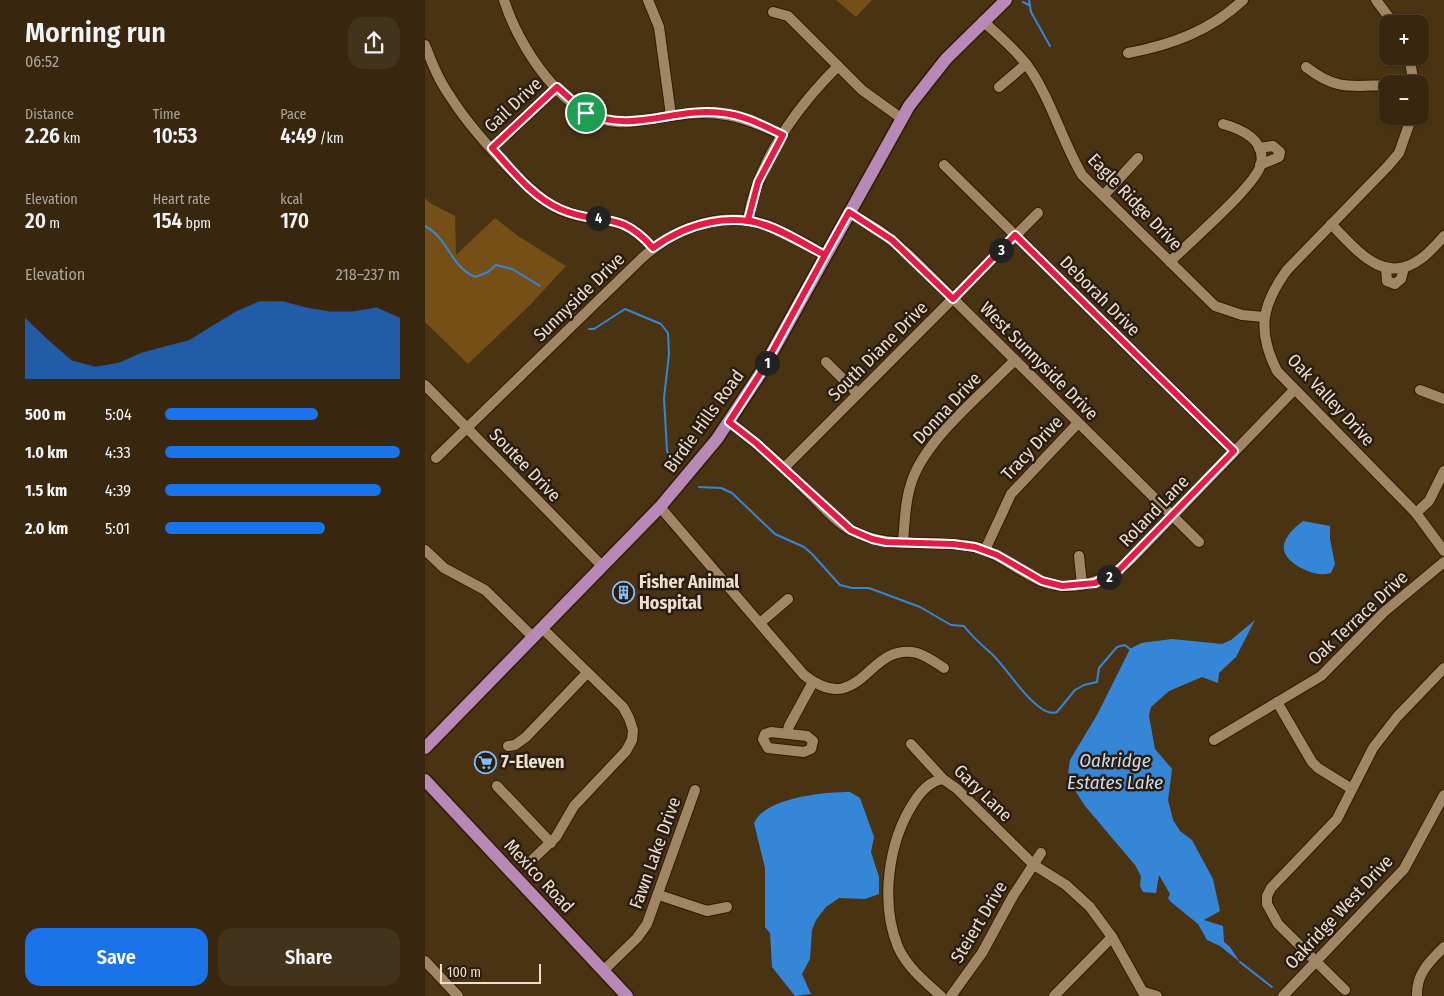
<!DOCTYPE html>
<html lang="en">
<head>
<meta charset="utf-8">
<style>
	:root { --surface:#38260e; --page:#43321c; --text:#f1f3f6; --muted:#aba59e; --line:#52432e; --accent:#1a73e8 }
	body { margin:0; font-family:"Fira Sans Condensed",sans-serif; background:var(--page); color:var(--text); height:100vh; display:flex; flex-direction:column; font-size:19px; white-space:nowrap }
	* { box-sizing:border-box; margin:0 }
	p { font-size:16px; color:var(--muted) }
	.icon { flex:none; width:28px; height:28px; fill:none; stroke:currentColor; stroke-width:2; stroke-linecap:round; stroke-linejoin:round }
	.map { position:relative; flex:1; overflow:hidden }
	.side { display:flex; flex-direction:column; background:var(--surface); width:425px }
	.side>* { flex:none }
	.controls { position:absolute; left:954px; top:15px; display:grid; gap:10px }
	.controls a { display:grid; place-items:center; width:50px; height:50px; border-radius:10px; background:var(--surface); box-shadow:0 1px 4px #0004,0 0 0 1px var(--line); font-size:25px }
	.scale { position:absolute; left:15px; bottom:12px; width:101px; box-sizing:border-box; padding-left:5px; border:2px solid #eddecd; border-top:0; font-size:14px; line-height:18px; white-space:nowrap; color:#eddecd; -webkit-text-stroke:4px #281d10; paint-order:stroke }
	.pin { position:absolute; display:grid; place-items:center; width:42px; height:42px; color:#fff; margin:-21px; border:2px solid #fff; border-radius:50%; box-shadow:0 1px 5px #0007 }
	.km { position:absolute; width:25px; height:25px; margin:-12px; border-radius:50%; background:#222; color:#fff; font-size:14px; line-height:25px; text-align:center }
	.round { display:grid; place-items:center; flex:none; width:52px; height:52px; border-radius:15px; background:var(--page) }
	.head { display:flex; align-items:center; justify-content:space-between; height:85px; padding:0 25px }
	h1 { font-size:28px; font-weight:600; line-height:38px }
	.stats { display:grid; grid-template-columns:repeat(3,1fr); gap:8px; height:85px; padding:5px 25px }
	.stats div { display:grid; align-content:center }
	.stats b { font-size:21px; font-weight:600 }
	.stats small { font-size:14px; font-weight:400 }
	.stats p { font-size:14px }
	.chart { height:140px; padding:10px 25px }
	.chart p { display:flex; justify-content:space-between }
	.chart svg { width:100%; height:90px; margin-top:5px; fill:var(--accent); opacity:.7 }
	.button { display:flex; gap:10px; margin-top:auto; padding:10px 25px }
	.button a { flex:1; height:58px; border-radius:15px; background:var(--accent); color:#fff; font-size:20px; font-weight:600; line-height:58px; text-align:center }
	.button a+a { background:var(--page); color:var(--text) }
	ul { padding:0 25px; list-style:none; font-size:16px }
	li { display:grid; grid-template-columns:80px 60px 1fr; align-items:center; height:38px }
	li i { height:12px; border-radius:6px; background:var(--accent) }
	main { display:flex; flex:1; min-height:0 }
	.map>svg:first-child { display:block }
</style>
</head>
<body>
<main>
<section class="side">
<div class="head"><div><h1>Morning run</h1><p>06:52</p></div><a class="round"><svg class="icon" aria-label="share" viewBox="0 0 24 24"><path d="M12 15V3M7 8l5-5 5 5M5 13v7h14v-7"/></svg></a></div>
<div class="stats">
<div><p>Distance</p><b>2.26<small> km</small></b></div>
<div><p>Time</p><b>10:53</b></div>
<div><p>Pace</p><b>4:49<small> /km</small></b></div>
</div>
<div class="stats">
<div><p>Elevation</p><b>20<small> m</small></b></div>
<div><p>Heart rate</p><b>154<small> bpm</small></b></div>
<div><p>kcal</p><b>170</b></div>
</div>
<div class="chart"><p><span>Elevation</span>218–237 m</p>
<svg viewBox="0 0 160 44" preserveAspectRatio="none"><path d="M0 44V14L10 25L20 35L30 38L40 36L50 31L60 28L70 25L80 18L90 11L100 6L110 6L120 9L130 11L140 11L150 9L160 14V44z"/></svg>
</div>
<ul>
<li><b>500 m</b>5:04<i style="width:65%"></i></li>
<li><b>1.0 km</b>4:33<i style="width:100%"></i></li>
<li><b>1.5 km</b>4:39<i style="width:92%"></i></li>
<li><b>2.0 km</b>5:01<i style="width:68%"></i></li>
</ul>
<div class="button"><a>Save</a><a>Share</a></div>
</section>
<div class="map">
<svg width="1019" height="996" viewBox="0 0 1019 996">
	<rect width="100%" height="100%" fill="#4a3313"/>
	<g fill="#764f16">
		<path d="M 411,0 L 447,0 L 431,17 Z"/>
		<path d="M 0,198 L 5,203 L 30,216 L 31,255 L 70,218 L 93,236 L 141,266 L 105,305 L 43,364 L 0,322 Z"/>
	</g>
	<g fill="#3586d7">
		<path d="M 878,521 L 905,526 L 905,539 L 910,564 L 906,573 C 895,576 886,573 876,568 C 849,553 857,537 878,521 Z"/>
		<path d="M 830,620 L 811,657 L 794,673 L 793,683 L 777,677 L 744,691 L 726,707 L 724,716 L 730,749 L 747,769 L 743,800 L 748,820 L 755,831 L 767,840 L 788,879 L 795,911 L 779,920 L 798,926 L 799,942 L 805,947 L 815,962 L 795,946 L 782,940 L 773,924 L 746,902 L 743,898 L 745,894 L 734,875 L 731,893 L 718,892 L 715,886 L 716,876 L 710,865 L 660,806 L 646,784 L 643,775 L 645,760 L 672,715 L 705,649 L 716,643 L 747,639 L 797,644 L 806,640 Z"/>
		<path d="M 425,792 L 435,798 L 449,837 L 446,852 L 454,877 L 454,894 L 440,899 L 414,898 L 401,907 L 391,920 L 387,930 L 385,959 L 377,974 L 386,994 L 370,996 L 347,967 L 345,933 L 340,927 L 340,868 L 329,823 C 341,797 400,792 425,792 Z"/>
	</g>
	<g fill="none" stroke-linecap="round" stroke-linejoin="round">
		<g stroke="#3586d7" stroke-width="2">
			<path d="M 604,0 L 606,12 L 625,46"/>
			<path d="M 598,2 L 604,5"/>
			<path d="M 0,226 C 24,239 25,266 50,277 L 63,272 L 71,265 L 87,269 L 115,286"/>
			<path d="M 164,329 L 169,329 L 200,309 L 236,324 L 243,333 L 244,354 L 239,398 L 242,451 L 250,464"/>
			<path d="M 274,487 L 296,488 L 307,493 L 350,534 L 379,547 L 387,554 L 415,585 L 427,588 L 444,588 L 495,607 L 526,625 L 539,626 C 548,638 557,645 567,654 C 584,671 597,695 617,709 C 622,712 627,714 632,712 L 650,690 L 659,685 L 672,682 L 674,668 L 692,647 L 700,645 L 705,649"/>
			<path d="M 815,962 L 847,987"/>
		</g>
		<defs>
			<g id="minor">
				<path d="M 79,0 C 93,45 139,119 192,122 C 210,124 227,118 245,116 C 290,108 317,116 358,135"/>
				<path d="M 223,0 L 234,27 L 246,115"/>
				<path d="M 951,0 L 969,24"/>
				<path d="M 348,12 L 363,16 L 437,90 L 476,118"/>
				<path d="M 558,21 C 573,35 590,49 602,65 C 626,98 636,139 657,175 L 790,306 L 817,315 L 839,317"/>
				<path d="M 0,45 C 7,63 14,81 25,96 C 44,127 104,196 136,210 C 176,227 194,209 228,248"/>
				<path d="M 703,53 C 746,45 785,31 818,0"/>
				<path d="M 984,56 L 989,84"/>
				<path d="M 881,67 C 912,91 926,86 962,85"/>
				<path d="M 574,87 L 601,64"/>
				<path d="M 987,116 L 974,153 L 963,166 L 862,270 C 836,306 832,331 852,371 L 991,513 L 1019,551"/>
				<path d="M 67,148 L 132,87"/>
				<path d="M 834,148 L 848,146 L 855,152 L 854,157 L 835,165"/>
				<path d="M 519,165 L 809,451"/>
				<path d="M 679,195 L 713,158"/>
				<path d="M 424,212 L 455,231 L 484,255 L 774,542"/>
				<path d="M 323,220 C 333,161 371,108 413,66"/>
				<path d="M 906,224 C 932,250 959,287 997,258 C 1005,252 1012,244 1019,236"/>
				<path d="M 745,262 C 763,243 831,186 836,164 C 841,140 816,129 798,124"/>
				<path d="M 961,268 L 962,281 L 970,284 L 976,279 L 979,268"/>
				<path d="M 401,362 L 433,394"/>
				<path d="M 0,385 L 177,566"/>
				<path d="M 995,390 L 1019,399"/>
				<path d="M 304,422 C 332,442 357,466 381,490 C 395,503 409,521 426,530 C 464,551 509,538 550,547 C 581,554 607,586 640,586 C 666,586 685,578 705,560 L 869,390"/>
				<path d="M 11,458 L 217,258 C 252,226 302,208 349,228 C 366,235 383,246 400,255"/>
				<path d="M 359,468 L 613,213"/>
				<path d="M 235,507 L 379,675 C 437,720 442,641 492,653 C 502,656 511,663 519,668"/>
				<path d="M 991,513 L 1004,501 L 1019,471"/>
				<path d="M 478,542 C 480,520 480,499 488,478 C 504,436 558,393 590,360"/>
				<path d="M 0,550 L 19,568 L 60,590 L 108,637"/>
				<path d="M 560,550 L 586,494 L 653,423"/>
				<path d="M 654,556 L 657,585"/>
				<path d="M 335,623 L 363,599"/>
				<path d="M 852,702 L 887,762 L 893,768 L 927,789"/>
				<path d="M 346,732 L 382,736 L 388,741 L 386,749 L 379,752 L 343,748 L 338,739 L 340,734 Z"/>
				<path d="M 362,733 L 364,726 L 388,682"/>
				<path d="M 789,740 L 896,676 L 959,612 L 1019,562"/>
				<path d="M 486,744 L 518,779 L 532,789 L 609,865 L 641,885 L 665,907 L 687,937 L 720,996"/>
				<path d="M 83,746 L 90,745 L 101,737 L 162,673"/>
				<path d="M 72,786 L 126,843"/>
				<path d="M 107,860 L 131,837 L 149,806 L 201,751 L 207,740 L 208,730 L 204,718 L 198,707 L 117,628"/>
				<path d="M 234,895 L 282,911 L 302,907"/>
				<path d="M 0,961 L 33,996"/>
				<path d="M 179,970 L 212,938 L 222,924 L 270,790"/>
				<path d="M 920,990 L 853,924 L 842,904 L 842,896 L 846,888 L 912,819 L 948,748 L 972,717 L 1019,668"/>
				<path d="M 719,992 L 732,996"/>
				<path d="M 516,996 C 500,982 482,967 473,947 C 455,902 463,842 489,802 C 496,791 505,781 518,779"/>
				<path d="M 526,996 L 557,953 L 588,896 L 616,853"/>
				<path d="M 629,996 L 687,937"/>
				<path d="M 858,996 L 979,869 L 1019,795"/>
				<path d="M 992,996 C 991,974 1004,962 1019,947"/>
			</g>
			<g id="major">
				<path d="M 0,748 L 235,507 L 292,439 L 335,374 L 484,106 L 521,59 L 581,0"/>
				<path d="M 0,780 L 202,996"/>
			</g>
		</defs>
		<use href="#minor" stroke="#301a00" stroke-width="12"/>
		<use href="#major" stroke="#301a00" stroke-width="15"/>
		<use href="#minor" stroke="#a18665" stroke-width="10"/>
		<use href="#major" stroke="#b888b7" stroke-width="12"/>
	</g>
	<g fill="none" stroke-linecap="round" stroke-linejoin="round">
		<defs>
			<path id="route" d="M 161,113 C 209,134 248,107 297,113 C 319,115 339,126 358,135 L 333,182 L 323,220 C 351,227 375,242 400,255 L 335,374 L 304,422 L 331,443 L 426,530 L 447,539 L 461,542 L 528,544 L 550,547 L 572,555 L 617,581 L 637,586 L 670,583 L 694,570 L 809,451 L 590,235 L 528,299 L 467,240 L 424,212 L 400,255 C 383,246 366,235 349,228 C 307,211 262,223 228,248 C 193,208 175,227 135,209 C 107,197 87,170 67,148 L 132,87 L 161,113"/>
		</defs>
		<use href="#route" stroke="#fff" stroke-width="10"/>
		<use href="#route" stroke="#e11d48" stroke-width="6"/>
	</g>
	<defs>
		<symbol id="building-ring" viewBox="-11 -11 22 22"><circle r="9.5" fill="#281d10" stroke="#83bcfb" stroke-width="1.5"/><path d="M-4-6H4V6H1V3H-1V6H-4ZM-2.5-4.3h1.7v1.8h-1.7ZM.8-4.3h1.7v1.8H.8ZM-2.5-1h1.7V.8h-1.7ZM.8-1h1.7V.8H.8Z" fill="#83bcfb"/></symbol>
		<symbol id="supermarket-ring" viewBox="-11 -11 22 22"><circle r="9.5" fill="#281d10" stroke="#83bcfb" stroke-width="1.5"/><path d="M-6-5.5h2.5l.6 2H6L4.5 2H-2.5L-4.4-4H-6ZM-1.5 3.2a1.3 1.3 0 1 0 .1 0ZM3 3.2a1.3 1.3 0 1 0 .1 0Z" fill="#83bcfb"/></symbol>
	</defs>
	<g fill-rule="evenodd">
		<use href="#building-ring" x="186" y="580" width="25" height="25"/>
		<use href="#supermarket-ring" x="48" y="750" width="25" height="25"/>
	</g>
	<g text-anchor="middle" stroke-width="5" stroke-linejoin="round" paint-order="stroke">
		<g font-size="18" fill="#eddecd" stroke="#281d10">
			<text transform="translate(88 105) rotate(-43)" y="6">Gail Drive</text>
			<text transform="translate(710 202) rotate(46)" y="6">Eagle Ridge Drive</text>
			<text transform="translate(675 296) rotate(45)" y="6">Deborah Drive</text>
			<text transform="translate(154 297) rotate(-44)" y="6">Sunnyside Drive</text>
			<text transform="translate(453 351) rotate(-45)" y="6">South Diane Drive</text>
			<text transform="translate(614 361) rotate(45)" y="6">West Sunnyside Drive</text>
			<text transform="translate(906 400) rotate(47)" y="6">Oak Valley Drive</text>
			<text transform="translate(522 408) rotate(-47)" y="6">Donna Drive</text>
			<text transform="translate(279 421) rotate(-54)" y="6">Birdie Hills Road</text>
			<text transform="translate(607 448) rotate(-47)" y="6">Tracy Drive</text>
			<text transform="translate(100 465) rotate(46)" y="6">Soutee Drive</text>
			<text transform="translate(729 511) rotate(-46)" y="6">Roland Lane</text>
			<text transform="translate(933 618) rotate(-43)" y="6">Oak Terrace Drive</text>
			<text transform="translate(558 793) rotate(44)" y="6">Gary Lane</text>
			<text transform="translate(230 853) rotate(-70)" y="6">Fawn Lake Drive</text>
			<text transform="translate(114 876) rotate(47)" y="6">Mexico Road</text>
			<text transform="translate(914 912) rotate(-47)" y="6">Oakridge West Drive</text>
			<text transform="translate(554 922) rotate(-59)" y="6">Steiert Drive</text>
		</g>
		<g font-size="18" font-weight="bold" fill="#eddecd" stroke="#281d10" text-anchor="start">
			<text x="214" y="588">Fisher Animal<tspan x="214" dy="21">Hospital</tspan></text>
			<text x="76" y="768">7-Eleven</text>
		</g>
		<g font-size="19" font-style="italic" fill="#cbddf2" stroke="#281d10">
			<text x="690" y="767">Oakridge<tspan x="690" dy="22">Estates Lake</tspan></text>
		</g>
	</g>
</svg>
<div class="controls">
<a>+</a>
<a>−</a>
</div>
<div class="scale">100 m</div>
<div class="pin" style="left:161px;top:113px;background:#1e9e55"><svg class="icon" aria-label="arrive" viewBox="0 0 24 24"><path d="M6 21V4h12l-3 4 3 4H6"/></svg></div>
<b class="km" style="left:342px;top:363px">1</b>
<b class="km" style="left:684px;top:577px">2</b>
<b class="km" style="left:576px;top:250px">3</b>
<b class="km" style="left:173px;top:218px">4</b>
</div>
</main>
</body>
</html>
